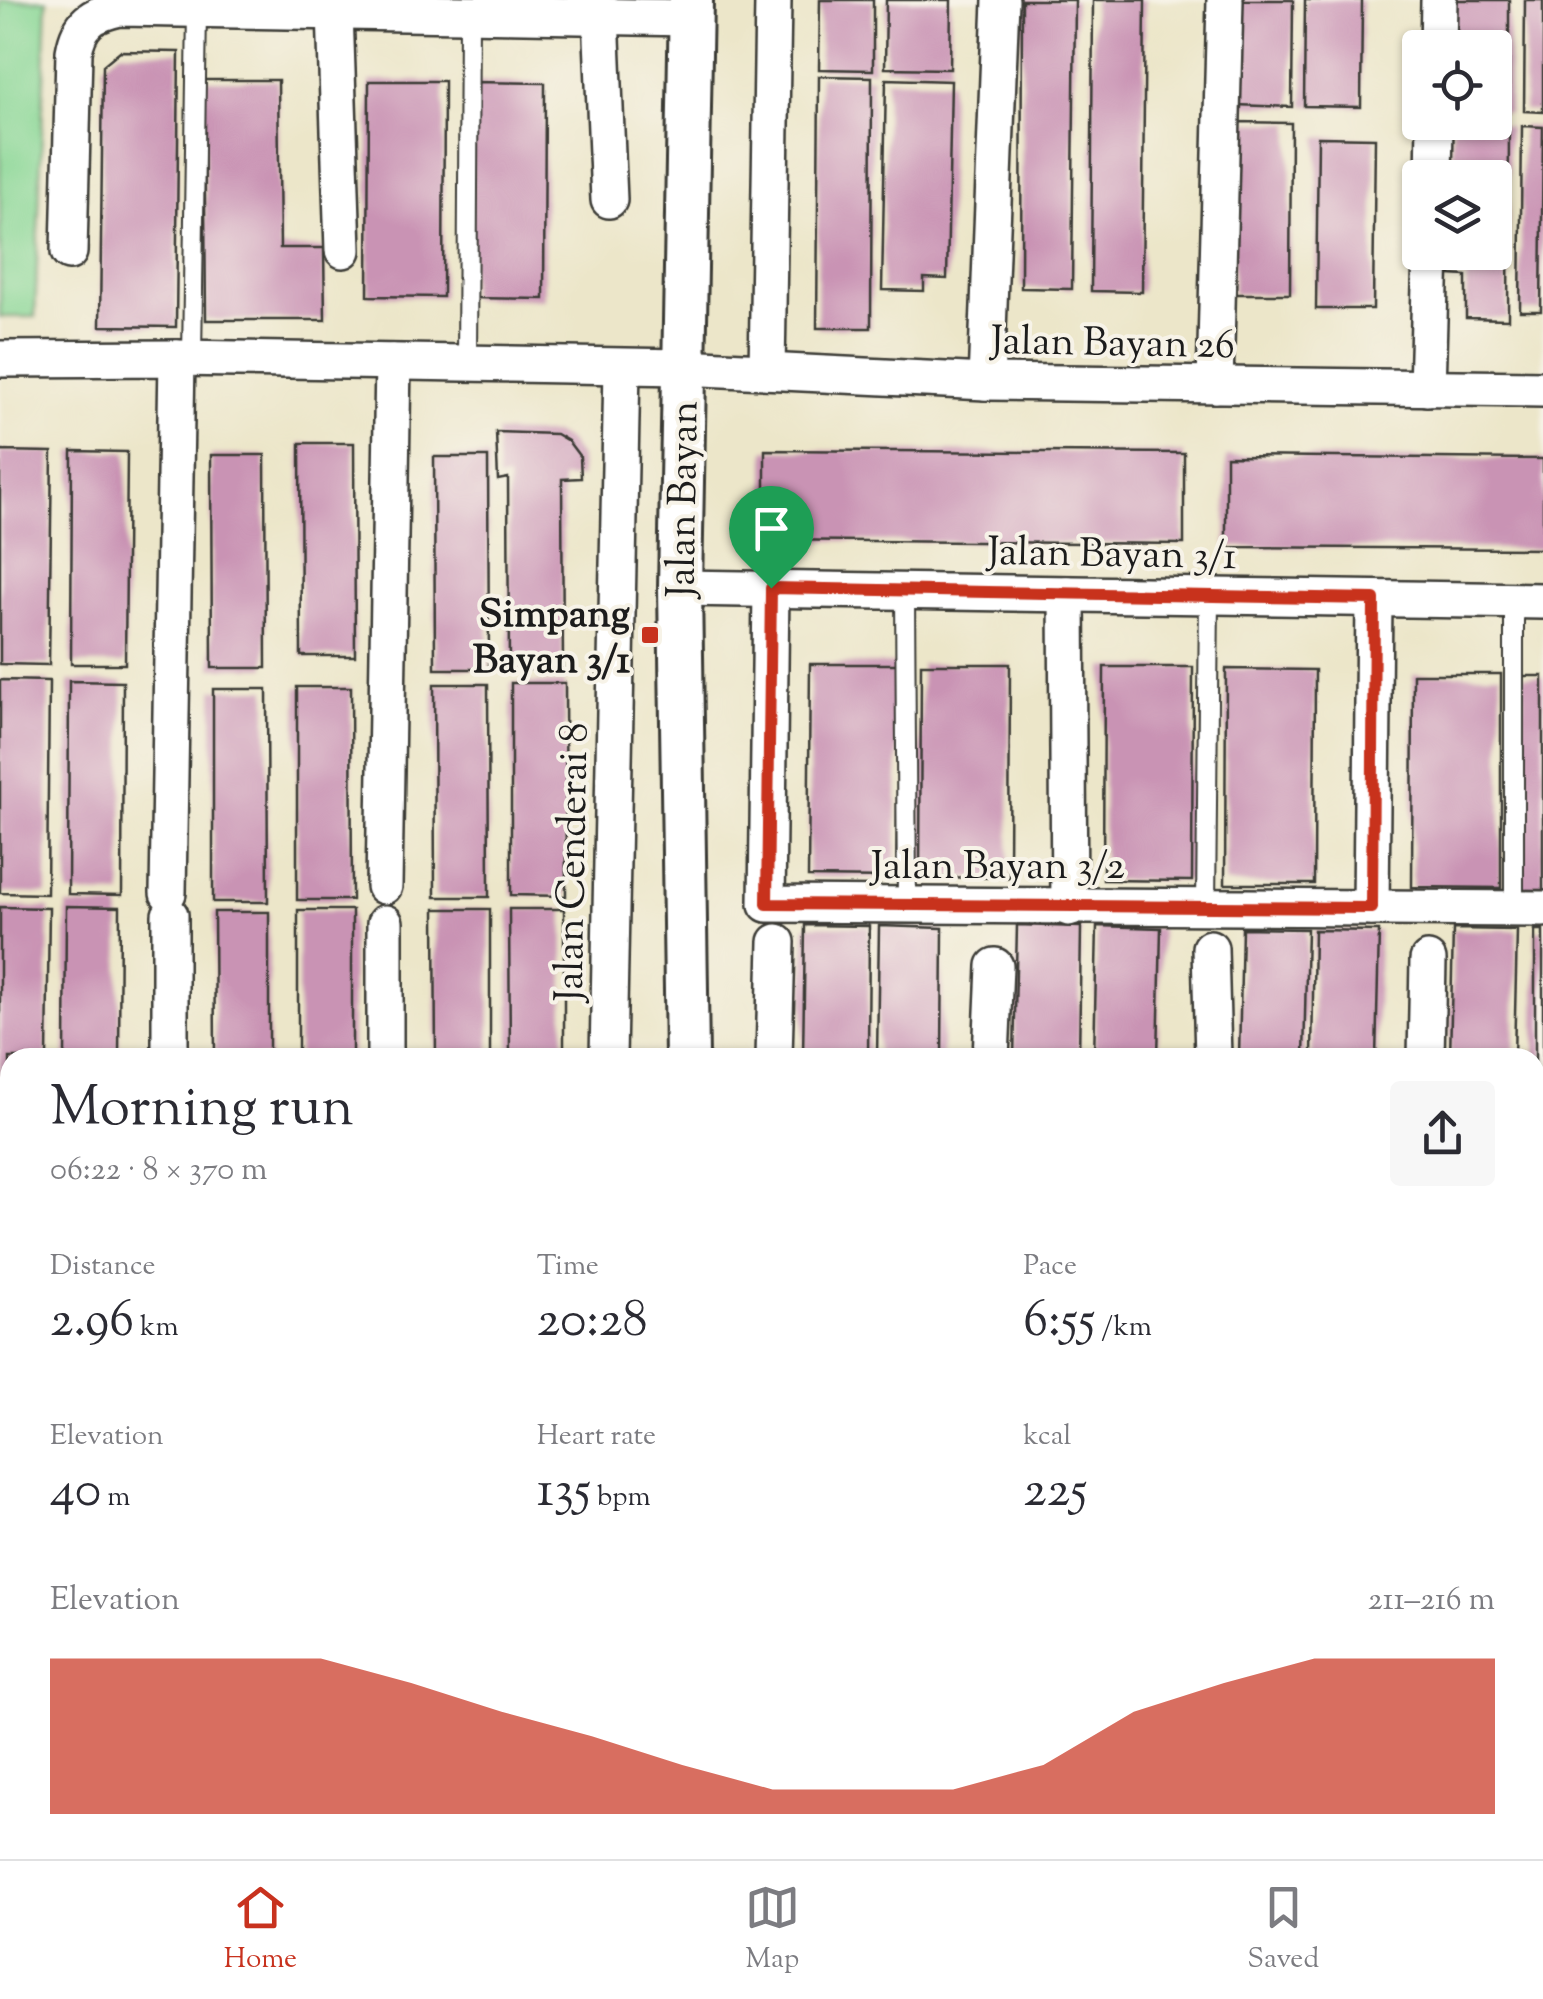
<!DOCTYPE html>
<html lang="en">
<head>
<meta charset="utf-8">
<style>
	:root { --surface:#fff; --page:#f7f7f7; --text:#2b2b33; --muted:#7c7c81; --line:#e1e1e2; --accent:#c8321e }
	body { margin:0; font-family:"Sorts Mill Goudy",serif; background:var(--page); color:var(--text); height:100vh; display:flex; flex-direction:column; font-size:38px; white-space:nowrap }
	* { box-sizing:border-box; margin:0 }
	p { font-size:32px; color:var(--muted) }
	.icon { flex:none; width:55px; height:55px; fill:none; stroke:currentColor; stroke-width:2; stroke-linecap:round; stroke-linejoin:round }
	.map { position:relative; flex:1; overflow:hidden }
	.drawer { position:absolute; left:0px; top:1048px; width:1545px; height:812px; display:flex; flex-direction:column; background:var(--surface); border-radius:30px 30px 0 0; box-shadow:0 2px 8px #0004 }
	.drawer>* { flex:none }
	.controls { position:absolute; left:1402px; top:30px; display:grid; gap:20px }
	.controls a { display:grid; place-items:center; width:110px; height:110px; border-radius:10px; background:var(--surface); box-shadow:0 2px 8px #0004; font-size:50px }
	.pin { position:absolute; display:grid; place-items:center; width:85px; height:85px; color:#fff; margin:-102px -42px; border-radius:50% 50% 50% 0; rotate:-45deg; box-shadow:0 0 10px #0007 }
	.pin .icon { rotate:45deg }
	.round { display:grid; place-items:center; flex:none; width:105px; height:105px; border-radius:10px; background:var(--page) }
	.headline { display:flex; align-items:center; justify-content:space-between; height:170px; padding:0 50px }
	h1 { font-size:55px; font-weight:600; line-height:75px }
	.figures { display:grid; grid-template-columns:repeat(3,1fr); gap:15px; height:170px; padding:10px 50px }
	.figures div { display:grid; align-content:center }
	.figures b { font-size:50px; font-weight:600 }
	.figures small { font-size:28px; font-weight:400 }
	.figures p { font-size:28px }
	.chart { height:280px; padding:20px 50px }
	.chart p { display:flex; justify-content:space-between }
	.chart svg { width:100%; height:180px; margin-top:10px; fill:var(--accent); opacity:.7 }
	.dock { display:flex; justify-content:space-around; align-items:center; height:140px; border-top:2px solid var(--line); background:var(--surface); font-size:28px; color:var(--muted) }
	.dock a { display:grid; justify-items:center; gap:5px }
	.dock .selected { color:var(--accent) }
	.map>svg:first-child { display:block }
</style>
</head>
<body>
<div class="map">
<svg width="1543" height="1859" viewBox="0 0 1543 1859">
	<rect width="100%" height="100%" fill="#f7f3e8"/>
	<filter id="ink" filterUnits="userSpaceOnUse"><feTurbulence type="fractalNoise" baseFrequency=".01" numOctaves="2"/><feDisplacementMap in="SourceGraphic" scale="20" xChannelSelector="R" yChannelSelector="G"/><feConvolveMatrix kernelMatrix="1 2 1 2 8 2 1 2 1" color-interpolation-filters="sRGB"/></filter>
	<filter id="wash" filterUnits="userSpaceOnUse"><feTurbulence type="fractalNoise" baseFrequency=".0048" numOctaves="4" result="noise"/><feDisplacementMap in="SourceGraphic" scale="40" xChannelSelector="R" yChannelSelector="G"/><feGaussianBlur stdDeviation="2.25" result="paint"/><feColorMatrix in="noise" values="0 0 0 0 0 0 0 0 0 0 0 0 0 0 0 0 0 1.4 0 .05"/><feComposite in="paint" operator="in"/></filter>
	<g filter="url(#wash)">
		<rect width="100%" height="100%" fill="#ece6c9"/>
		<path fill="#89d795" stroke="#527a58" stroke-width="2.5" d="M 0,0 L 47,0 L 35,317 L 0,317 Z"/>
		<g id="blocks">
			<g fill="#c993b4">
				<path d="M 820,0 L 873,0 L 873,70 L 819,69 Z"/>
				<path d="M 886,0 L 951,0 L 950,69 L 885,68 Z"/>
				<path d="M 1022,0 L 1075,0 L 1072,289 L 1021,288 Z"/>
				<path d="M 1093,0 L 1145,0 L 1142,292 L 1091,291 Z"/>
				<path d="M 1236,0 L 1293,0 L 1292,107 L 1236,105 Z"/>
				<path d="M 1305,0 L 1362,0 L 1361,107 L 1304,106 Z"/>
				<path d="M 1452,0 L 1509,0 L 1509,113 L 1495,113 L 1495,48 L 1452,48 Z"/>
				<path d="M 1525,0 L 1543,0 L 1543,112 L 1524,111 Z"/>
				<path d="M 120,51 L 179,52 L 176,327 L 100,326 L 103,65 Z"/>
				<path d="M 819,76 L 872,77 L 871,328 L 817,328 Z"/>
				<path d="M 886,79 L 951,81 L 947,279 L 924,278 L 924,291 L 882,290 Z"/>
				<path d="M 204,80 L 278,80 L 280,248 L 324,248 L 325,320 L 206,320 Z"/>
				<path d="M 369,81 L 444,81 L 443,297 L 368,296 Z"/>
				<path d="M 471,82 L 545,83 L 544,299 L 470,298 Z"/>
				<path d="M 1234,122 L 1291,123 L 1290,294 L 1233,294 Z"/>
				<path d="M 1452,125 L 1509,126 L 1508,319 L 1466,318 L 1466,276 L 1451,275 L 1452,252 L 1495,252 L 1495,178 L 1452,178 Z"/>
				<path d="M 1522,126 L 1543,127 L 1541,311 L 1520,311 Z"/>
				<path d="M 1318,137 L 1375,138 L 1373,309 L 1316,309 Z"/>
				<path d="M 496,432 L 556,434 L 568,441 L 580,457 L 581,478 L 562,479 L 563,670 L 509,670 L 508,478 L 498,480 Z"/>
				<path d="M 300,443 L 354,443 L 355,656 L 301,656 Z"/>
				<path d="M 765,450 L 1184,453 L 1184,544 L 765,540 Z"/>
				<path d="M 0,451 L 52,452 L 49,665 L 0,664 Z"/>
				<path d="M 72,451 L 127,452 L 125,664 L 71,664 Z"/>
				<path d="M 211,455 L 265,455 L 266,668 L 212,668 Z"/>
				<path d="M 1226,456 L 1543,459 L 1543,549 L 1226,547 Z"/>
				<path d="M 434,457 L 488,457 L 489,669 L 435,669 Z"/>
				<path d="M 810,664 L 899,664 L 896,878 L 808,877 Z"/>
				<path d="M 921,664 L 1010,664 L 1009,878 L 920,877 Z"/>
				<path d="M 1104,667 L 1193,667 L 1192,881 L 1103,880 Z"/>
				<path d="M 1226,669 L 1315,670 L 1314,884 L 1225,884 Z"/>
				<path d="M 1413,674 L 1501,674 L 1501,888 L 1412,887 Z"/>
				<path d="M 1523,676 L 1543,676 L 1543,890 L 1522,890 Z"/>
				<path d="M 0,680 L 49,681 L 47,894 L 0,893 Z"/>
				<path d="M 69,681 L 123,682 L 122,895 L 68,894 Z"/>
				<path d="M 511,683 L 565,683 L 566,896 L 511,895 Z"/>
				<path d="M 434,684 L 488,684 L 489,897 L 435,897 Z"/>
				<path d="M 297,687 L 351,687 L 352,900 L 297,900 Z"/>
				<path d="M 213,689 L 267,689 L 268,902 L 213,902 Z"/>
				<path d="M 66,906 L 120,907 L 119,1058 L 65,1058 Z"/>
				<path d="M 0,907 L 49,908 L 47,1058 L 10,1058 L 10,1120 L 0,1120 Z"/>
				<path d="M 435,909 L 490,909 L 490,1058 L 436,1058 Z"/>
				<path d="M 509,909 L 564,909 L 564,1058 L 510,1058 Z"/>
				<rect x="298" y="910" width="54" height="148"/>
				<path d="M 214,912 L 269,912 L 269,1058 L 215,1058 Z"/>
				<path d="M 805,925 L 869,926 L 868,1058 L 803,1058 Z"/>
				<path d="M 1017,925 L 1081,927 L 1079,1058 L 1014,1058 Z"/>
				<path d="M 879,926 L 943,928 L 942,1058 L 877,1058 Z"/>
				<path d="M 1097,926 L 1161,928 L 1158,1058 L 1094,1058 Z"/>
				<path d="M 1242,928 L 1307,929 L 1304,1058 L 1239,1058 Z"/>
				<path d="M 1453,929 L 1517,930 L 1514,1058 L 1450,1058 Z"/>
				<path d="M 1314,930 L 1379,931 L 1376,1058 L 1312,1058 Z"/>
				<path d="M 1535,930 L 1543,930 L 1543,1148 L 1535,1147 Z"/>
				<path d="M 10,1131 L 10,1323 L 0,1323 L 0,1132 Z"/>
				<rect x="1535" y="1161" width="8" height="229"/>
				<rect x="1535" y="1564" width="8" height="103"/>
				<path d="M 0,1572 L 10,1572 L 10,1850 L 93,1850 L 93,1859 L 0,1859 Z"/>
				<rect x="185" y="1850" width="40" height="9"/>
				<rect x="286" y="1850" width="114" height="9"/>
				<rect x="463" y="1850" width="107" height="9"/>
				<path d="M 779,1850 L 881,1850 L 882,1859 L 779,1859 Z"/>
				<path d="M 913,1850 L 1016,1850 L 1016,1859 L 914,1859 Z"/>
			</g>
		</g>
	</g>
	<g filter="url(#ink)">
		<use href="#blocks" fill-opacity="0" stroke="#3b3a36" stroke-width="2.5"/>
		<g fill="none" stroke-linecap="round" stroke-linejoin="round">
			<defs>
				<g id="service">
					<path d="M 192,358 L 197,9"/>
					<path d="M 467,364 L 469,13"/>
					<path d="M 905,592 L 907,907"/>
					<path d="M 1206,908 L 1209,596"/>
					<path d="M 1514,909 L 1514,601"/>
					<path d="M 896,1850 L 897,1859"/>
					<path d="M 1057,1854 L 1241,1855"/>
				</g>
				<g id="minor">
					<path d="M 335,11 L 343,250"/>
					<path d="M 601,15 L 609,200"/>
					<path d="M 1438,48 L 1439,0"/>
					<path d="M 1434,178 L 1435,122"/>
					<path d="M 69,252 L 74,52 C 79,23 92,14 120,8 L 690,18"/>
					<path d="M 0,359 L 177,358 L 683,367 L 986,382 L 1543,389"/>
					<path d="M 767,371 L 773,0"/>
					<path d="M 986,382 L 1001,0"/>
					<path d="M 1215,385 L 1225,0"/>
					<path d="M 1427,388 L 1431,252"/>
					<path d="M 680,588 L 1543,601"/>
					<path d="M 771,588 L 767,904 L 1543,909"/>
					<path d="M 1067,594 L 1069,908"/>
					<path d="M 384,886 L 393,362"/>
					<path d="M 168,893 L 177,358"/>
					<path d="M 1371,908 L 1374,599"/>
					<path d="M 385,923 L 385,1058"/>
					<path d="M 1210,948 L 1213,1058"/>
					<path d="M 170,1058 L 170,915"/>
					<path d="M 608,1058 L 622,367"/>
					<path d="M 774,1058 L 777,942"/>
					<path d="M 991,1058 L 995,966"/>
					<path d="M 1426,1058 L 1428,960"/>
					<path d="M 0,1370 L 10,1370"/>
					<path d="M 0,1441 L 10,1441"/>
					<path d="M 1535,1454 L 1543,1454"/>
					<path d="M 1535,1696 L 1543,1696"/>
					<path d="M 762,1850 L 762,1859"/>
					<path d="M 1057,1850 L 1057,1859"/>
				</g>
				<g id="tertiary">
					<path d="M 687,1058 L 680,588 L 691,0"/>
					<path d="M 702,1850 L 703,1859"/>
				</g>
			</defs>
			<use href="#service" stroke="#3b3a36" stroke-width="22"/>
			<use href="#minor" stroke="#3b3a36" stroke-width="40"/>
			<use href="#tertiary" stroke="#3b3a36" stroke-width="48"/>
			<use href="#service" stroke="#fff" stroke-width="18"/>
			<use href="#minor" stroke="#fff" stroke-width="35"/>
			<use href="#tertiary" stroke="#fff" stroke-width="42"/>
		</g>
	</g>
	<g fill="none" stroke-linecap="round" stroke-linejoin="round" filter="url(#ink)">
		<defs>
			<path id="route" d="M 771,588 L 1374,599 L 1372,908 L 767,904 Z"/>
		</defs>
		<use href="#route" stroke="#fff" stroke-width="20"/>
		<use href="#route" stroke="#c8321e" stroke-width="12"/>
	</g>
	<rect fill="#c8321e" stroke="#f7f3e8" stroke-width="4" x="640" y="625" width="20" height="20" rx="5"/>
	<g text-anchor="middle" stroke-width="8" stroke-linejoin="round" paint-order="stroke">
		<g font-size="40" fill="#1c1c1c" stroke="#f7f3e8">
			<text transform="translate(1113 341) rotate(1)" y="14">Jalan Bayan 26</text>
			<text transform="translate(681 499) rotate(-89)" y="14">Jalan Bayan</text>
			<text transform="translate(1112 552) rotate(1)" y="14">Jalan Bayan 3/1</text>
			<text transform="translate(570 862) rotate(-89)" y="14">Jalan Cenderai 8</text>
			<text x="998" y="878">Jalan Bayan 3/2</text>
		</g>
		<g font-size="40" font-weight="bold" fill="#1c1c1c" stroke="#f7f3e8" text-anchor="end">
			<text x="630" y="626">Simpang<tspan x="630" dy="46">Bayan 3/1</tspan></text>
		</g>
	</g>
</svg>
<div class="controls">
<a><svg class="icon" aria-label="locate" viewBox="0 0 24 24"><circle cx="12" cy="12" r="6"/><path d="M12 2v4M12 18v4M2 12h4M18 12h4"/></svg></a>
<a><svg class="icon" aria-label="layers" viewBox="0 0 24 24"><path d="M12 4l9 5-9 5-9-5zM3 14l9 5 9-5"/></svg></a>
</div>
<div class="pin" style="left:771px;top:588px;background:#1e9e55"><svg class="icon" aria-label="arrive" viewBox="0 0 24 24"><path d="M6 21V4h12l-3 4 3 4H6"/></svg></div>
<section class="drawer">
<div class="headline"><div><h1>Morning run</h1><p>06:22 · 8 × 370 m</p></div><a class="round"><svg class="icon" aria-label="share" viewBox="0 0 24 24"><path d="M12 15V3M7 8l5-5 5 5M5 13v7h14v-7"/></svg></a></div>
<div class="figures">
<div><p>Distance</p><b>2.96<small> km</small></b></div>
<div><p>Time</p><b>20:28</b></div>
<div><p>Pace</p><b>6:55<small> /km</small></b></div>
</div>
<div class="figures">
<div><p>Elevation</p><b>40<small> m</small></b></div>
<div><p>Heart rate</p><b>135<small> bpm</small></b></div>
<div><p>kcal</p><b>225</b></div>
</div>
<div class="chart"><p><span>Elevation</span>211–216 m</p>
<svg viewBox="0 0 160 44" preserveAspectRatio="none"><path d="M0 44V6L10 6L20 6L30 6L40 12L50 19L60 25L70 32L80 38L90 38L100 38L110 32L120 19L130 12L140 6L150 6L160 6V44z"/></svg>
</div>
</section>
</div>
<nav class="dock">
<a class="selected"><svg class="icon" aria-label="home" viewBox="0 0 24 24"><path d="M3 11l9-7 9 7M6 9v11h12V9"/></svg>Home</a>
<a><svg class="icon" aria-label="map" viewBox="0 0 24 24"><path d="M3 6l6-2 6 2 6-2v14l-6 2-6-2-6 2zM9 4v14M15 6v14"/></svg>Map</a>
<a><svg class="icon" aria-label="saved" viewBox="0 0 24 24"><path d="M7 4h10v16l-5-4-5 4z"/></svg>Saved</a>
</nav>
</body>
</html>
